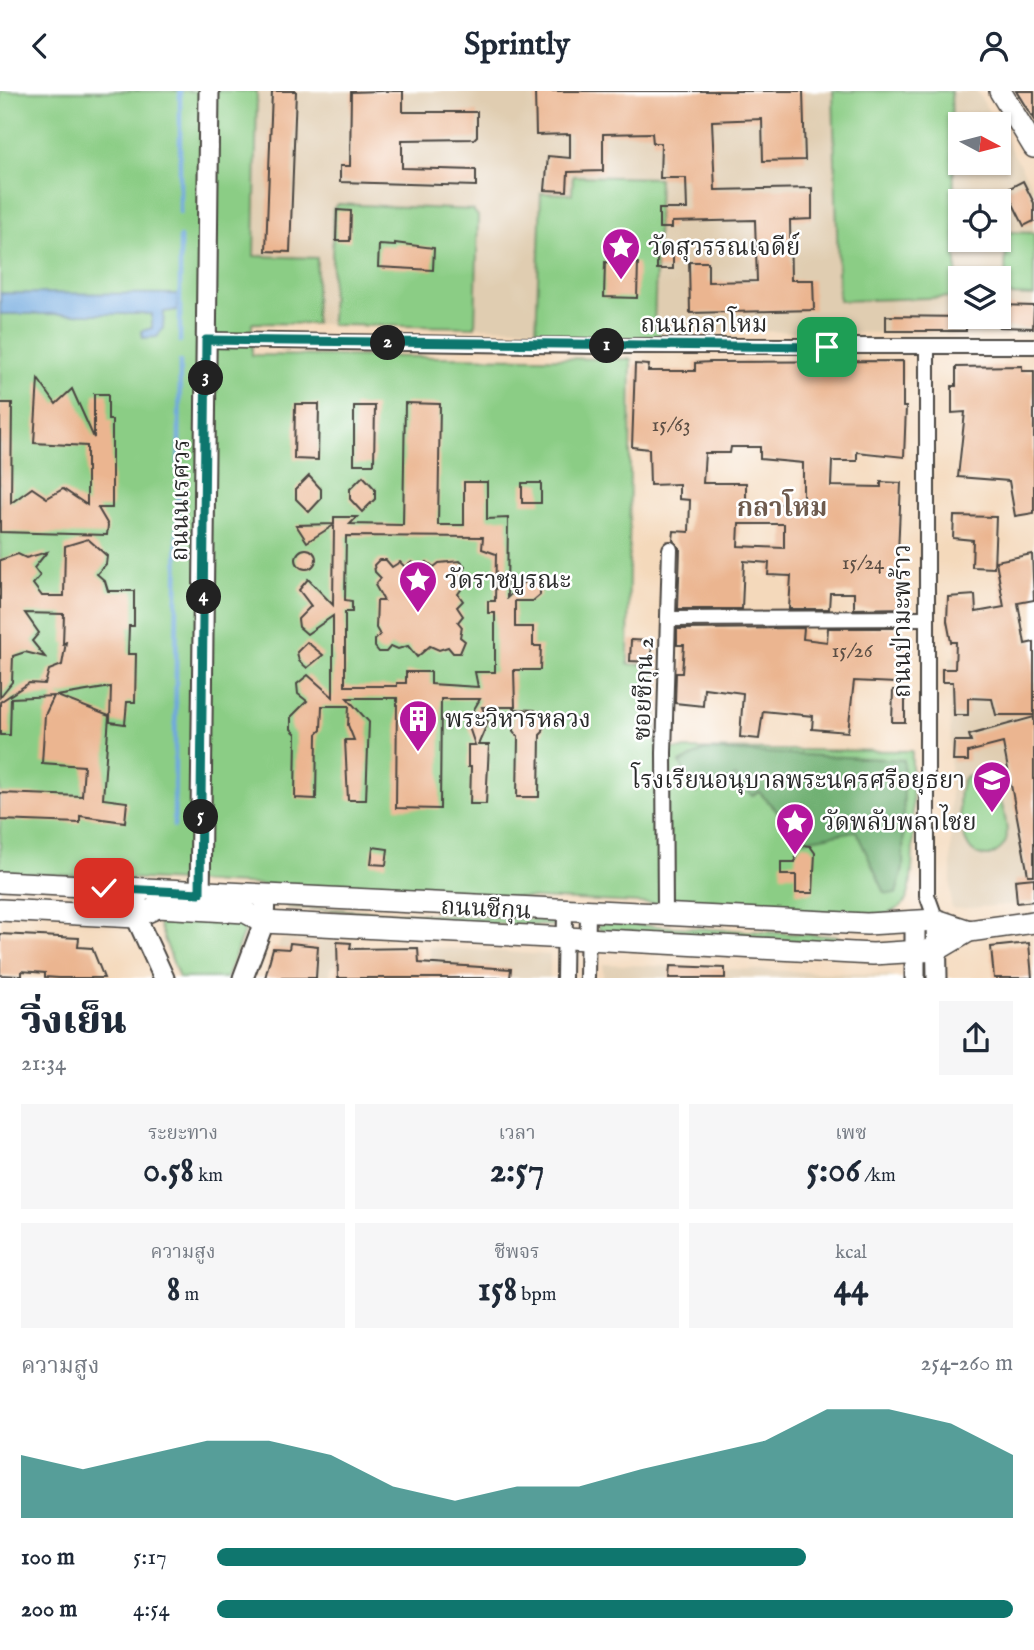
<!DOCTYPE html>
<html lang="th">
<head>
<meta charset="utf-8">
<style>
	:root { --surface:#fff; --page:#f6f6f7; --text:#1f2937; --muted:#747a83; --accent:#0f766e }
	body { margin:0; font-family:"IM FELL English","Noto Serif Thai",serif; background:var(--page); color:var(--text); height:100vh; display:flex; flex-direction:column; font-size:26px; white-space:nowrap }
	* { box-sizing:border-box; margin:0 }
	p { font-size:23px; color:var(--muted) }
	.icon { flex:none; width:38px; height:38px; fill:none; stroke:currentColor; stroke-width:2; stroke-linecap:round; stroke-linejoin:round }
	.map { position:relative; height:887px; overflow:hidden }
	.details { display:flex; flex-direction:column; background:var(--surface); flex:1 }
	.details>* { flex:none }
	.needle { width:46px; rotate:97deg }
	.buttons { position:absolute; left:948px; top:21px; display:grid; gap:14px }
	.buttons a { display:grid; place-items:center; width:63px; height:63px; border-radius:0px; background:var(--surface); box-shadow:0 2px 5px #0004; font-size:35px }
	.pin { position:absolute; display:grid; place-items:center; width:60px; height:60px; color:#fff; margin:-30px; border-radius:14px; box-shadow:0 4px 10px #0006 }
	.km { position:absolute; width:35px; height:35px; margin:-18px; border-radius:50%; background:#222; color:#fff; font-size:19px; line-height:35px; text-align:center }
	.round { display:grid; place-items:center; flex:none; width:74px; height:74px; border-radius:0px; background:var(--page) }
	.head { display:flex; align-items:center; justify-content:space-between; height:119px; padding:0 21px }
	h1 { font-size:38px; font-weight:800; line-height:52px }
	.metrics { display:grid; grid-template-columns:repeat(3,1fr); gap:10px; height:119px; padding:7px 21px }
	.metrics div { display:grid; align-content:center; border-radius:0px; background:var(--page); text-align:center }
	.metrics b { font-size:35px; font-weight:800 }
	.metrics small { font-size:19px; font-weight:400 }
	.metrics p { font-size:19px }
	.chart { height:196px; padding:14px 21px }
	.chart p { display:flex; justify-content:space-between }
	.chart svg { width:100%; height:126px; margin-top:7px; fill:var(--accent); opacity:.7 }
	ul { padding:0 21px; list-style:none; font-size:23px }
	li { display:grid; grid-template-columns:112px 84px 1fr; align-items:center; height:52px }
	li i { height:18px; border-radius:9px; background:var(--accent) }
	header { display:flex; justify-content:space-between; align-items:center; height:91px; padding:0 21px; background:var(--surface); font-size:32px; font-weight:800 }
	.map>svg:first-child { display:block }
</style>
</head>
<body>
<header><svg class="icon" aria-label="back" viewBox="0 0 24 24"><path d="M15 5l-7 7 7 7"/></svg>Sprintly<svg class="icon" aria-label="person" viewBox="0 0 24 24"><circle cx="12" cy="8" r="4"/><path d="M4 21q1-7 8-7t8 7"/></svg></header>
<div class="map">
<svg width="1034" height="887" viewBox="0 0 1034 887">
	<rect width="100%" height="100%" fill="#fff"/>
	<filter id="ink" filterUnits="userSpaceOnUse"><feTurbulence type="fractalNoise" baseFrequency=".0143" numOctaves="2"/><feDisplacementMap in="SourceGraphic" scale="14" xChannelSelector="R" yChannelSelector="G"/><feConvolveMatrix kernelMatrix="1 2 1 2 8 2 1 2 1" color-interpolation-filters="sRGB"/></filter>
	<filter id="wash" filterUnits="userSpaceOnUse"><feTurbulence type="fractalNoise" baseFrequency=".00686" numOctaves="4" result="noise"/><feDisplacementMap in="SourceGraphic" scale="28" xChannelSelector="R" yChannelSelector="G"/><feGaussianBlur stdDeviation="1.57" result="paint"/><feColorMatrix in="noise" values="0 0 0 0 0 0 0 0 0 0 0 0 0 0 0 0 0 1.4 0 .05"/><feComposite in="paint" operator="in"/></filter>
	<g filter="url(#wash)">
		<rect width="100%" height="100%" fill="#f4d9bb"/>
		<g fill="#e0cdb1" fill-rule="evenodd">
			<path d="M 257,0 L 977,0 L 996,33 L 961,33 L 961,72 L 999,72 L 999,38 L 1034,98 L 1034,244 L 661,239 L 660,248 L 536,246 L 535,237 L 252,232 ZM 961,110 L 999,110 L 999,149 L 961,149 ZM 961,187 L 999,187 L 999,226 L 961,226 Z"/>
			<path d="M 1034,549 L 1034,812 L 954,818 L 951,815 L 950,566 Z"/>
			<path d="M 281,848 L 354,851 L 352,875 L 331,875 L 330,887 L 267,887 Z"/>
			<path d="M 430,856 L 550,864 L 550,887 L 430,887 Z"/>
			<path d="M 603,873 L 892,884 L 894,887 L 603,887 Z"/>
		</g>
		<g fill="#8bcd85" stroke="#5b7c58" stroke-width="2">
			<path d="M 0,0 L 257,0 L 254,165 L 317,167 L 315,233 L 252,232 L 252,264 L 631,268 L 628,573 L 655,574 L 657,658 L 912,660 C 911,691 918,786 906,809 C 901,818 892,820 884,824 L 0,781 Z"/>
			<path d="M 833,0 L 951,0 L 957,206 L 839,210 Z"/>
			<path d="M 573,85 L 659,87 L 654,238 L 660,239 L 660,248 L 536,246 L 541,102 L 572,103 Z"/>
			<path d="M 338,113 L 473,119 L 478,125 L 475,236 L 331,234 L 333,118 Z"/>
			<path d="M 1006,141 L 1034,142 L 1034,205 L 1005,204 Z"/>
			<path d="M 983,682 C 998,688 1010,734 1006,750 C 1003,758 997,762 989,765 C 981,765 974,764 969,756 C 960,742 954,697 966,685 Z"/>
			<path d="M 287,816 L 550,829 L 554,835 L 364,828 L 356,821 Z"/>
			<path d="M 160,825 L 243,830 L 245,838 L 226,887 L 179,887 L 159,834 Z"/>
			<path d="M 602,832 L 837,845 L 841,847 L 839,852 L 599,839 L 598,835 Z"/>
		</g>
		<path fill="#70b072" stroke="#4e6e4e" stroke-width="2" d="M 705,659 L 904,669 L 903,778 L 896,803 L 885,802 L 856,740 L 804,749 L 759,701 L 752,705 L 735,685 L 721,697 L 709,690 L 696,702 L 680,672 Z"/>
		<path fill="#6fa8de" stroke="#4d6a84" stroke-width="2" d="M 0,202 L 178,203 L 178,219 L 164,221 L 163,237 L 157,246 L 143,247 L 142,240 L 152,237 L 152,223 L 0,223 Z"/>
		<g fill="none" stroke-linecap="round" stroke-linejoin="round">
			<g stroke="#6fa8de" stroke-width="4.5">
				<path d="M 180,121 L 180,0"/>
				<path d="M 180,250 L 180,146"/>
				<path d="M 174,735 L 180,271"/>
			</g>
		</g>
		<g id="blocks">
			<g fill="#ebb590" fill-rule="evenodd">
				<path d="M 272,0 L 296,0 L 290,161 L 266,160 Z"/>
				<path d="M 382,0 L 403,0 L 403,21 L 477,21 L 477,45 L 474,48 L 402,49 L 402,77 L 476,79 L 476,95 L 340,91 L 340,75 L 350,75 L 351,1 Z"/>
				<path d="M 535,0 L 803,0 L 805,69 L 763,70 L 762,28 L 712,30 L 715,99 L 812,97 L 812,128 L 790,129 L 791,189 L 813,189 L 814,219 L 690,222 L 689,171 L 708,171 L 708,191 L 757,190 L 755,129 L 672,131 L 672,137 L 659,137 L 659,118 L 687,118 L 686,87 L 660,87 L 661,52 L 653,52 L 652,42 L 603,43 L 603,80 L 568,81 L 567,100 L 545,99 L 548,65 L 570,67 L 570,43 L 536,44 Z"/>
				<path d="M 1016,0 L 1034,0 L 1034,29 Z"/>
				<path d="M 1023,90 L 1034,112 L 1034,130 L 1024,135 L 1006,99 Z"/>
				<path d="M 337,119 L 351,120 L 350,150 L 336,150 Z"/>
				<path d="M 395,152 L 434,157 L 433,179 L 378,176 L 379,154 L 395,155 Z"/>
				<rect x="657" y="160" width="16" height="18"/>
				<path d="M 605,171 L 638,172 L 637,207 L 604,206 Z"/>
				<path d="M 999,214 L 1034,215 L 1033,237 L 999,236 Z"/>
				<path d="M 886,225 L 966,226 L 966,240 L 886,240 Z"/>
				<path d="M 903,270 L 903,316 L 906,316 L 904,366 L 857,361 L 857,370 L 832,370 L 831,395 L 881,396 L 881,391 L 901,392 L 897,486 L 901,486 L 905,517 L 854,518 L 854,502 L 830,502 L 829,518 L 789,518 L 791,485 L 768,484 L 769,472 L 744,470 L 742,518 L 678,518 L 680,458 L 673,449 L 674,440 L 689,441 L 690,409 L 679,408 L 679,393 L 650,394 L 649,358 L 632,356 L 635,273 L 649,274 L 648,280 L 695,280 L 695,272 L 711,271 ZM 731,356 L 760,356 L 760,368 L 803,372 L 803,408 L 784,408 L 784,413 L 746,412 L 746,392 L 703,392 L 705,362 L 730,362 ZM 739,433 L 784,433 L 784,457 L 738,455 Z"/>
				<path d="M 1022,275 L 1022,280 L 1034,280 L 1034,422 L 1015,425 L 1009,390 L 958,386 L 965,321 L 952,322 L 952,295 L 956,295 L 956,276 Z"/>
				<path d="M 38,288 L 56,313 L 72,298 L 94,347 L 94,303 L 108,303 L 108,329 L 112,329 L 112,417 L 98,417 L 108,434 L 107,444 L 0,441 L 0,312 L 12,312 L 11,412 L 32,397 L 47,407 L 63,398 L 87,414 L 87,355 L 34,352 Z"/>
				<path d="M 405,312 L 440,313 L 438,434 L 464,434 L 464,391 L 487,391 L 487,428 L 508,427 L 507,507 L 526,489 L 534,489 L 540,496 L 540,504 L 533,510 L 515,510 L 515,536 L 533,536 L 533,555 L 541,555 L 540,579 L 514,579 L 515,616 L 482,616 L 488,631 L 478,654 L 489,654 L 486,713 L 470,713 L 471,676 L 468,676 L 468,654 L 475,654 L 467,630 L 480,608 L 441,608 L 440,718 L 396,717 L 397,607 L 347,607 L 369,631 L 366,709 L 348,709 L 345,649 L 354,649 L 348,634 L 349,615 L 322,615 L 321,639 L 317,643 L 316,708 L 295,707 L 296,643 L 291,638 L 291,626 L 307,610 L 298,603 L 297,593 L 308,584 L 333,606 L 333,525 L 307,543 L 299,536 L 298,528 L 311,515 L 299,499 L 308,488 L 333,514 L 334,434 L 307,451 L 296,434 L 334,433 L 334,426 L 357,426 L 350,433 L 403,434 ZM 346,445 L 483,446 L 482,458 L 496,463 L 495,510 L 488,510 L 488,522 L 495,522 L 495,581 L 475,581 L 478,596 L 431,593 L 431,581 L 406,581 L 406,592 L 397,592 L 397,595 L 345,595 L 345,521 L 352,521 L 352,510 L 345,509 Z"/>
				<path d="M 295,313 L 319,313 L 318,369 L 294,368 Z"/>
				<path d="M 354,315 L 375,315 L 374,373 L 354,373 Z"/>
				<path d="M 309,385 L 321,398 L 321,408 L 309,421 L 296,408 L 296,398 Z"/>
				<path d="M 363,385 L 375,398 L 375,408 L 362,421 L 350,408 L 350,398 Z"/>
				<rect x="522" y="392" width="19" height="20"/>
				<path d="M 954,425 L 996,426 L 994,477 L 972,476 L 973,449 L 953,447 Z"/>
				<path d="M 88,448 L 107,465 L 106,473 L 97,483 L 105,490 L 108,500 L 134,500 L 134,535 L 129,535 L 128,563 L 136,563 L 135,611 L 127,611 L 125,633 L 110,631 L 111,596 L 57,605 L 109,625 L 103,708 L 127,711 L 125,731 L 80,725 L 80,732 L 0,729 L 0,702 L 82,705 L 84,675 L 42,672 L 45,624 L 54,605 L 11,607 L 10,644 L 0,644 L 0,611 L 29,592 L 45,593 L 49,579 L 62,574 L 66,551 L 63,553 L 64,523 L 25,522 L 39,542 L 32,550 L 45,566 L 25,561 L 13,565 L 12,591 L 0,606 L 0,469 L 18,463 L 26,467 L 47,461 L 34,477 L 40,485 L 33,493 L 42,505 L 64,505 L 65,455 Z"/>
				<circle cx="306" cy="468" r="10"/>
				<path d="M 1032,463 L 1034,509 L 1018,512 L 1025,553 L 1034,551 L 1034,624 L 996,624 L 992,608 L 968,607 L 968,624 L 954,624 L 953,591 L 942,591 L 942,578 L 955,578 L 956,551 L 951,551 L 947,530 L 948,506 L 975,504 L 976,521 L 1004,516 L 996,470 Z"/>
				<path d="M 379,469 L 386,469 L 392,476 L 400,471 L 405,476 L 412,471 L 419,476 L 427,471 L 434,476 L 439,472 L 460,470 L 465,475 L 465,482 L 458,488 L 463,496 L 458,503 L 463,510 L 457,516 L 463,525 L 458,531 L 462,536 L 460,546 L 465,550 L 460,562 L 453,562 L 448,556 L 439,559 L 430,555 L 417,566 L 408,555 L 398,558 L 391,555 L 386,561 L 379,561 L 375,556 L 375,549 L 380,544 L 376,537 L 377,510 L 384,510 L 375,494 L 381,487 L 375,481 L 374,474 Z"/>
				<path d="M 804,537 L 803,548 L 827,551 L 828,537 L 900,537 L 900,552 L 907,553 L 906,575 L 897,574 L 896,592 L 854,590 L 848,641 L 812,638 L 813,625 L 763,620 L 759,648 L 740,646 L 743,602 L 704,597 L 703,615 L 675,612 L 676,582 L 682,582 L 684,554 L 677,554 L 677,538 Z"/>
				<path d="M 631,549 L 652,550 L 651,571 L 630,570 Z"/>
				<path d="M 307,551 L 323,564 L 307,577 L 299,570 L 297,561 Z"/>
				<path d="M 893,599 L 905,599 L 905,631 L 892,631 Z"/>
				<path d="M 513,618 L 535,619 L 544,628 L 543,641 L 540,644 L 539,706 L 517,706 L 518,646 L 513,640 Z"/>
				<path d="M 1034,626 L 1034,784 L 1028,784 L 1003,652 L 968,661 L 968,670 L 953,670 L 954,650 L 971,650 L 969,644 Z"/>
				<path d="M 802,754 L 810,755 L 815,762 L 813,802 L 796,802 L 796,784 L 781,784 L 781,771 L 795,771 L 796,761 Z"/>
				<path d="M 373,756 L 388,758 L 386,774 L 371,773 Z"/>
				<path d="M 1034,787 L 1034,810 L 1017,812 L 1015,789 Z"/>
				<path d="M 0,843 L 79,847 L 78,856 L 92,857 L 104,887 L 59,887 L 45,886 L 45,882 L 22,880 L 22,885 L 0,884 Z"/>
				<path d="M 337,851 L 351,852 L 350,858 L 418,857 L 419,872 L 511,878 L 510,887 L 338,887 Z"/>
				<path d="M 290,852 L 318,855 L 316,887 L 265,887 L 273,857 L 289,858 Z"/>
				<path d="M 1029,852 L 1032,887 L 994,887 L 991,856 Z"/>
				<path d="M 670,875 L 725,877 L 725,887 L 669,887 Z"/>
			</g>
		</g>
	</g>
	<g filter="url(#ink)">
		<use href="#blocks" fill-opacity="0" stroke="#494541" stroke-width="2"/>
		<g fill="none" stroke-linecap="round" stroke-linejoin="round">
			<defs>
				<g id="minor">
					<path d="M 206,249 L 598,255 L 1034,255"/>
					<path d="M 927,256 L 927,804 L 936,829"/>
					<path d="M 668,528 L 926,527"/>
					<path d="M 665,823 L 664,662 L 670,458"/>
					<path d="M 564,887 L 565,819"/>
					<path d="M 587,887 L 588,820"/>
				</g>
				<g id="tertiary">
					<path d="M 138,798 L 136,826 L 164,887"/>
					<path d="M 200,814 L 209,0"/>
					<path d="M 936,829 L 937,887"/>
					<path d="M 243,887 L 264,831 L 265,804"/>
					<path d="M 915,887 L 915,831"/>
				</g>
				<g id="secondary">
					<path d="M 1000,0 L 1034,56"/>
					<path d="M 0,791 L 867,833 L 936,829 L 969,840"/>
					<path d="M 0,819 L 136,826 L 158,816 L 245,821 L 264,831 L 873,863 L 937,859 L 969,840 L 1034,831"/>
				</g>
			</defs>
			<use href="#minor" stroke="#494541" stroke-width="18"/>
			<use href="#tertiary" stroke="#494541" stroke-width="23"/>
			<use href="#secondary" stroke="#494541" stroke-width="24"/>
			<use href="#minor" stroke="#fff" stroke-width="14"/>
			<use href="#tertiary" stroke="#fff" stroke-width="19"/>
			<use href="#secondary" stroke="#fff" stroke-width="21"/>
		</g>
	</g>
	<g fill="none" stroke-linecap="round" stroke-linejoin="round" filter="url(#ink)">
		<defs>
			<path id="route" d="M 104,797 L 200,802 L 206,249 L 827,256"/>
		</defs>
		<use href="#route" stroke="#fff" stroke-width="14"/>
		<use href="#route" stroke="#0f766e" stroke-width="9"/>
	</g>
	<defs>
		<symbol id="sight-pin" viewBox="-11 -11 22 30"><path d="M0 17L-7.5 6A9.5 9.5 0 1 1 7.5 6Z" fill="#b5179e" stroke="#fff"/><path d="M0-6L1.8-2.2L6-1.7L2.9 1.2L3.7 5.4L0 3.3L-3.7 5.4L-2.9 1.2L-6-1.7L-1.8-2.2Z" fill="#fff"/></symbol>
		<symbol id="building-pin" viewBox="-11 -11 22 30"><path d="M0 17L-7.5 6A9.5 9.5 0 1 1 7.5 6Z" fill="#b5179e" stroke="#fff"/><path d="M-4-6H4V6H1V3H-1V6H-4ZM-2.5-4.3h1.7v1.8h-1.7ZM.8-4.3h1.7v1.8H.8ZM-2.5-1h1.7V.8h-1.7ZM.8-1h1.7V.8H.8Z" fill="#fff"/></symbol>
		<symbol id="school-pin" viewBox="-11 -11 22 30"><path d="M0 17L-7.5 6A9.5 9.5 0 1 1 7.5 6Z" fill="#b5179e" stroke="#fff"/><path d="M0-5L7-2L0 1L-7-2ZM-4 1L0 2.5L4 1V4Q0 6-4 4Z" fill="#fff"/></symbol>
	</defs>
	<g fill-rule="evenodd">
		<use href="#sight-pin" x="599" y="134" width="44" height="60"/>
		<use href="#sight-pin" x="396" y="467" width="44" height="60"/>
		<use href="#building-pin" x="396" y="606" width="44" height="60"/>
		<use href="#school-pin" x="970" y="667" width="44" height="60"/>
		<use href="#sight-pin" x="773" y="709" width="44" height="60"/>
	</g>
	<g text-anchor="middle" stroke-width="5" stroke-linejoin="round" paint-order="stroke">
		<g font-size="21" fill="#5b4e44">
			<text x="671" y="340">15/63</text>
			<text x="863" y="478">15/24</text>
			<text x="852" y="566">15/26</text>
		</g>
		<g font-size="24" fill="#2b2b2b" stroke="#fff" text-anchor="start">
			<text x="648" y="164">วัดสุวรรณเจดีย์</text>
			<text x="445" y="497">วัดราชบูรณะ</text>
			<text x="445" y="636">พระวิหารหลวง</text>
			<text x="965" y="697" text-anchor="end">โรงเรียนอนุบาลพระนครศรีอยุธยา</text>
			<text x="822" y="739">วัดพลับพลาไชย</text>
		</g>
		<g font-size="24" fill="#2b2b2b" stroke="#fff">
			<text x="704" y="241">ถนนกลาโหม</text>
			<text transform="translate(180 409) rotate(-89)" y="8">ถนนนเรศวร</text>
			<text transform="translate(902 530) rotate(-90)" y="8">ถนนป่ามะพร้าว</text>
			<text transform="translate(643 598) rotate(-88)" y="8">ซอยชีกุน 2</text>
			<text transform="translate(486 817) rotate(3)" y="8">ถนนชีกุน</text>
		</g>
		<g font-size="26" font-weight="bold" fill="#6e5b4e" stroke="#fff">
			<text x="782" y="425">กลาโหม</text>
		</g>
	</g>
</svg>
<div class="buttons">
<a><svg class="needle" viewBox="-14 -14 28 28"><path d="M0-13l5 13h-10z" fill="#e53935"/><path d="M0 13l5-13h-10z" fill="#747a83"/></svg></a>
<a><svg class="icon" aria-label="locate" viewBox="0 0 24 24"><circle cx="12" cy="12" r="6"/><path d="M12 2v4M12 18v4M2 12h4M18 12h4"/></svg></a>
<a><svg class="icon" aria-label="layers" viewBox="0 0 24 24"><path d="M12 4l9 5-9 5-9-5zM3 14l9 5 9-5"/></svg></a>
</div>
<div class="pin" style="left:827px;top:256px;background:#1e9e55"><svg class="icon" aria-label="arrive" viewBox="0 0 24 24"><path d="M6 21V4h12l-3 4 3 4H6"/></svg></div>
<div class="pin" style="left:104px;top:797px;background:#d93025"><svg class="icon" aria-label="check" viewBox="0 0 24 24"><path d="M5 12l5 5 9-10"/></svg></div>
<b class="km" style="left:607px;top:255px">1</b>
<b class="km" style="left:388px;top:252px">2</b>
<b class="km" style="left:206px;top:287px">3</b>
<b class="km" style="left:204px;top:506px">4</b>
<b class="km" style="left:201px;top:726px">5</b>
</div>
<section class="details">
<div class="head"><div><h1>วิ่งเย็น</h1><p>21:34</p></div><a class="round"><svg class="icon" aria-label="share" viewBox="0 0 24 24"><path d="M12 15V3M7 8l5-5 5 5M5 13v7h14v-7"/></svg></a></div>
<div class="metrics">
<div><p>ระยะทาง</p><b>0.58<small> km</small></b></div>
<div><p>เวลา</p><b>2:57</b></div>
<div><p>เพซ</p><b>5:06<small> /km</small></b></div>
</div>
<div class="metrics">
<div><p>ความสูง</p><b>8<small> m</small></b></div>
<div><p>ชีพจร</p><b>158<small> bpm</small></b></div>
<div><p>kcal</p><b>44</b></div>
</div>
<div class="chart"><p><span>ความสูง</span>254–260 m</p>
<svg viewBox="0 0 160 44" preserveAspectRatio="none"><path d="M0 44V22L10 27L20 22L30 17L40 17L50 22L60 33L70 38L80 33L90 33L100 27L110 22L120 17L130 6L140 6L150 11L160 22V44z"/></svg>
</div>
<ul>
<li><b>100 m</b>5:17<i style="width:74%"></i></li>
<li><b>200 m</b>4:54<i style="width:100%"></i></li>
</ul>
</section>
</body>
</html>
